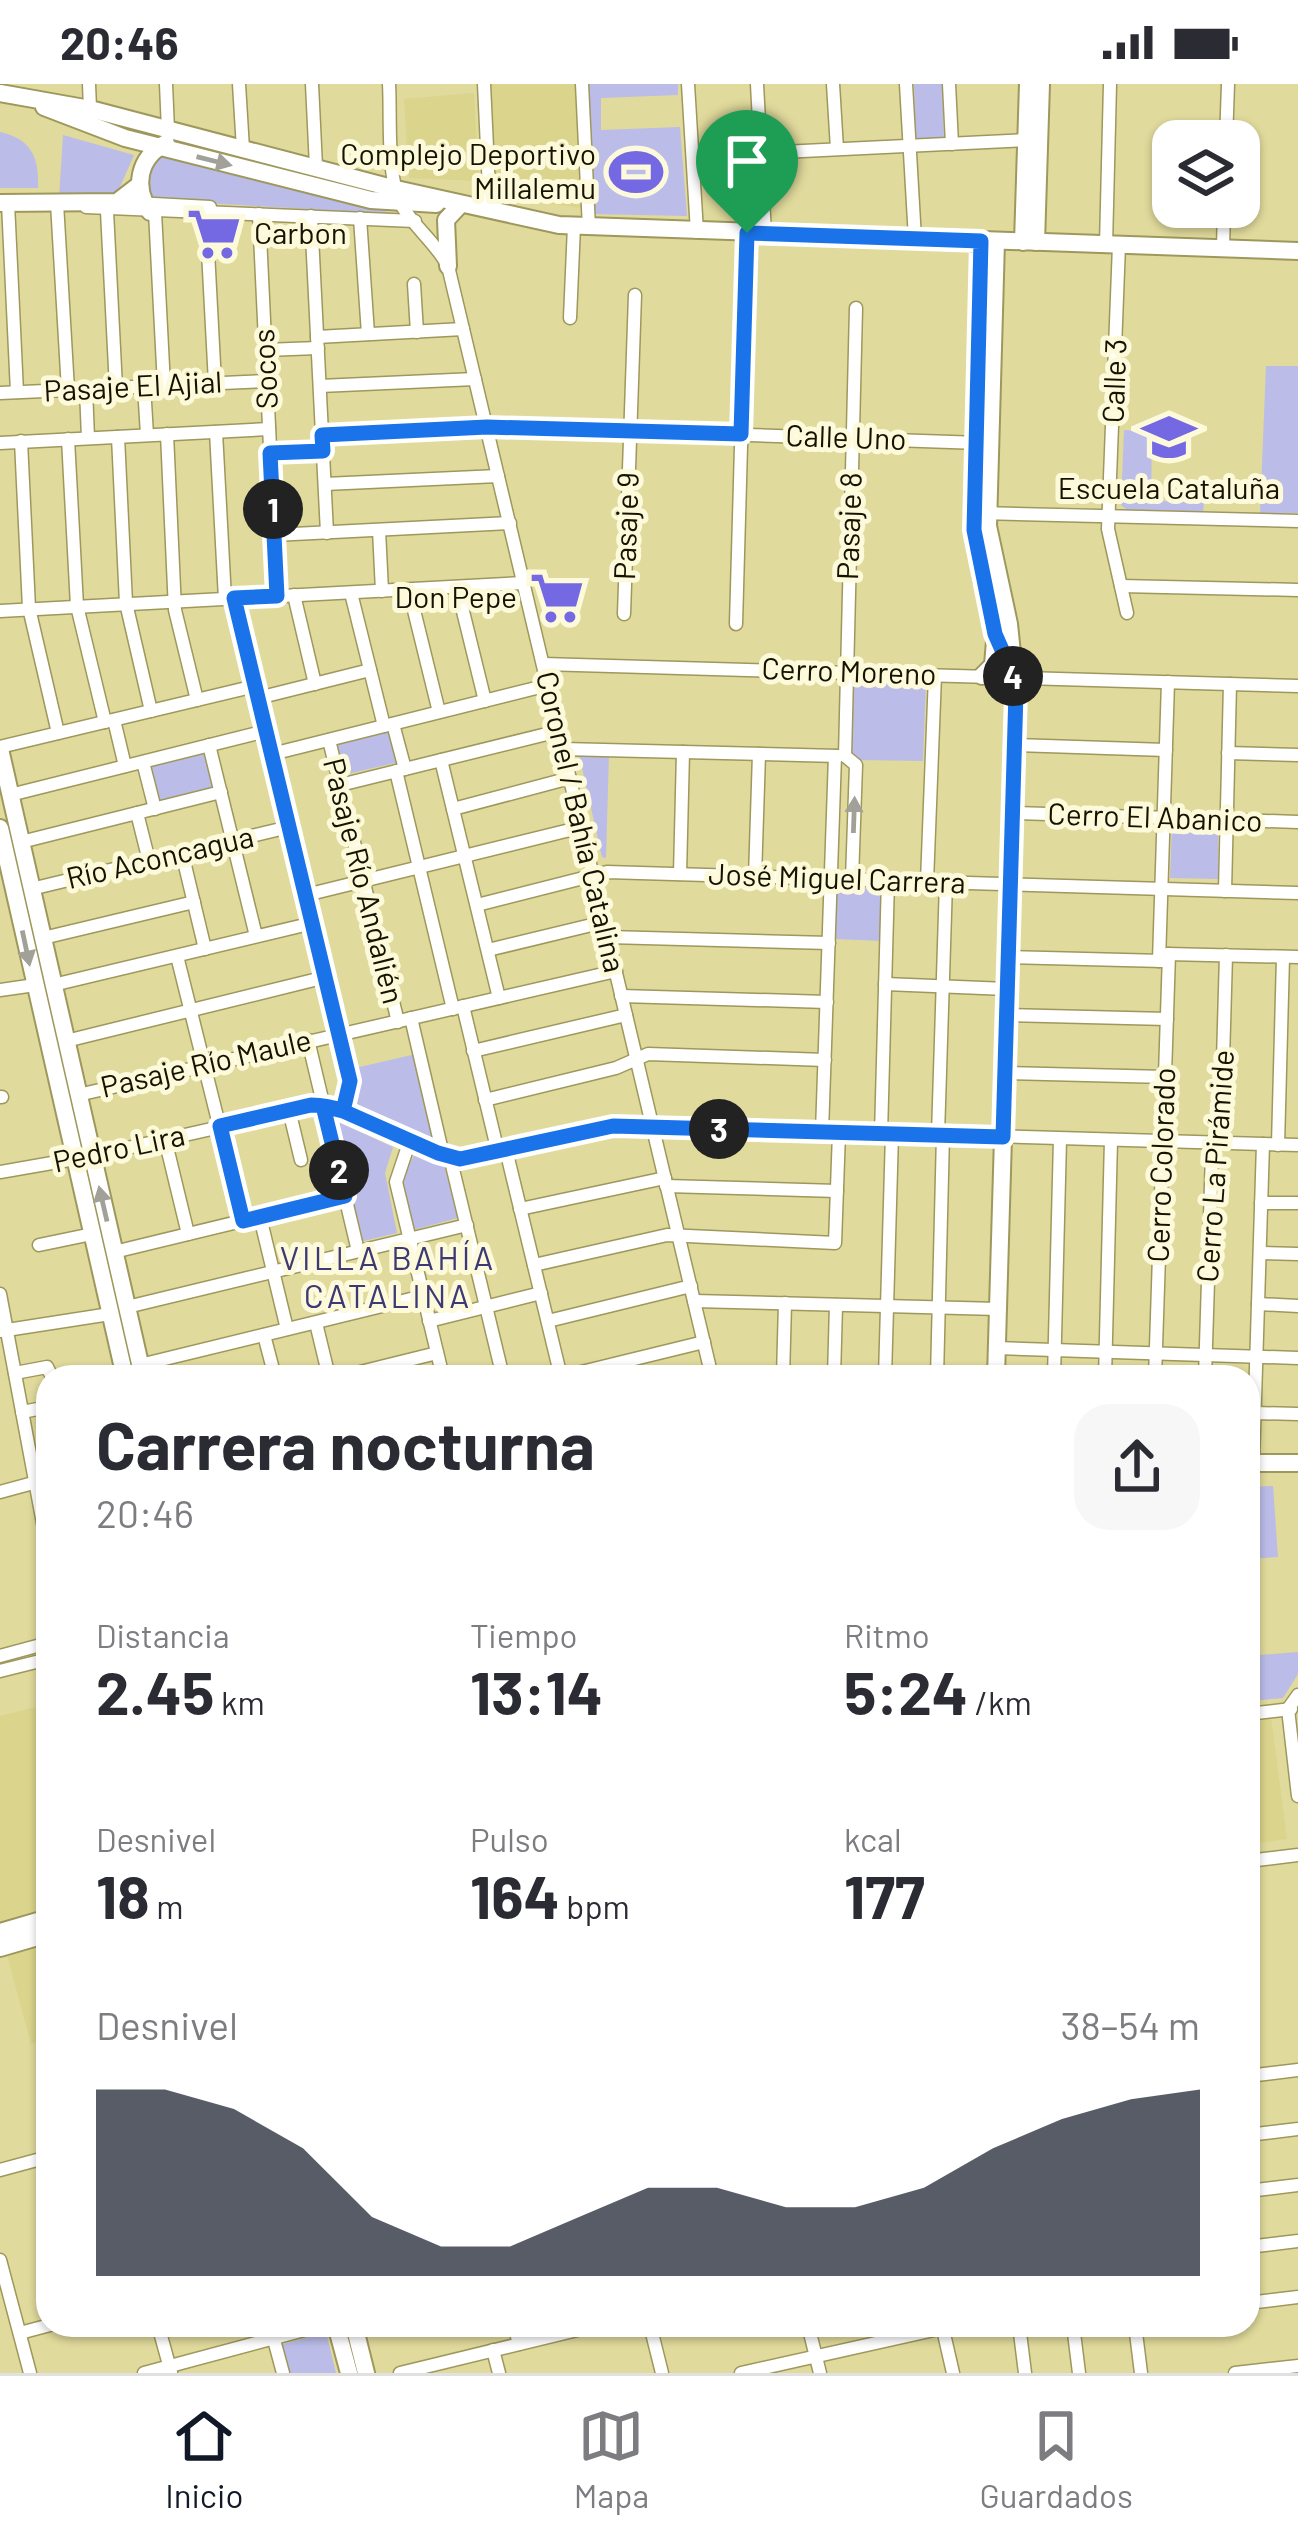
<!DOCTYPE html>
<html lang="es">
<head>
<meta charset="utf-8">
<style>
	:root { --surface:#fff; --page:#f7f7f7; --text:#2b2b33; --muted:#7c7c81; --line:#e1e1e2; --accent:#111827 }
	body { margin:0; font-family:Barlow,sans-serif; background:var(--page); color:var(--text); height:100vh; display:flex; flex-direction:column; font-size:45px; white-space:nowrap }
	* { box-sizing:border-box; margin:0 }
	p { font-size:39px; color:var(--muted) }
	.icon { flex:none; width:66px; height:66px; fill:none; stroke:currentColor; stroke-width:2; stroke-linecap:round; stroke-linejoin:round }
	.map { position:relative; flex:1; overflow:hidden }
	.details { position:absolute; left:36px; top:1281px; width:1224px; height:972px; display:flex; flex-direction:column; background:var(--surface); border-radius:36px; box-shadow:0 3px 9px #0004 }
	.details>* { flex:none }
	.controls { position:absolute; left:1152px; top:36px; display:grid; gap:24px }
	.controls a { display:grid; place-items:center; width:108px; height:108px; border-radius:24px; background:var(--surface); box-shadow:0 3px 9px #0004; font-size:60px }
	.pin { position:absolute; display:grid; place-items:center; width:102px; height:102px; color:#fff; margin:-123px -51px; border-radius:50% 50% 50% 0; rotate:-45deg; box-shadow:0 0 12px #0007 }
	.pin .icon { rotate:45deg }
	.km { position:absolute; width:60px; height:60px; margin:-30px; border-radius:50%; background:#222; color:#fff; font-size:33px; line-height:60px; text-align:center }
	.round { display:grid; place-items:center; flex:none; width:126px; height:126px; border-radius:36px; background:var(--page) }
	.head { display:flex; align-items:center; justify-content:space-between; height:204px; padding:0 60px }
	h1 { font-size:66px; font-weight:700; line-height:90px }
	.stats { display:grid; grid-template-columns:repeat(3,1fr); gap:18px; height:204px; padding:12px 60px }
	.stats div { display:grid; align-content:center }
	.stats b { font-size:60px; font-weight:700 }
	.stats small { font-size:33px; font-weight:400 }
	.stats p { font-size:33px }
	.chart { height:336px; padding:24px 60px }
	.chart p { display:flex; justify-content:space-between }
	.chart svg { width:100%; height:216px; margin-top:12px; fill:var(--accent); opacity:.7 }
	.status { display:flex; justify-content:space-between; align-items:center; height:84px; padding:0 60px; background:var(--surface); direction:ltr }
	.status svg { height:33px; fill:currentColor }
	.tabs { display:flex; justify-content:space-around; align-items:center; height:168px; border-top:3px solid var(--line); background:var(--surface); font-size:33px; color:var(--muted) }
	.tabs a { display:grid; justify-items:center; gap:6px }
	.tabs .active { color:var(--accent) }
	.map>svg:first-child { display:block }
</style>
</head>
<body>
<div class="status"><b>20:46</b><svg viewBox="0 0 49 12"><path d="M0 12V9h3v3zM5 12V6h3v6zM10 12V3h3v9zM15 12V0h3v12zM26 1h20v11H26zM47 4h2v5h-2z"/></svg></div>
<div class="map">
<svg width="1298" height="2289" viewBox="0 0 1298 2289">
	<rect width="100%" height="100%" fill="#e0da9c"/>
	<g fill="#dbd48d">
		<path d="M 488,0 L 576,0 L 581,124 L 493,112 Z"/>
		<path d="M 474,9 L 479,97 L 409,94 L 404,15 Z"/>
		<path d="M 48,1620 L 48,1824 L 0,1837 L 0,1632 Z"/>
		<path d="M 1271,1632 L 1287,1755 L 1248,1760 L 1248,1635 Z"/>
		<path d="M 48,1860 L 48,1956 L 31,1960 L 7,1871 Z"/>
	</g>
	<g fill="#bbbce8">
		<path d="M 585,0 L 678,0 L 678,11 L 601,14 L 601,46 L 680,43 L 687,132 L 591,130 Z"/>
		<path d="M 914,0 L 942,0 L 944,55 L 916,56 Z"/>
		<path d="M 0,48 C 32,55 39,74 38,104 L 0,104 Z"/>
		<path d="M 63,51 L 134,71 L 116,112 L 59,114 Z"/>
		<path d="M 164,72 L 396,130 L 149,116 L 145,106 L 153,75 Z"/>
		<path d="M 1266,282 L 1298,282 L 1298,429 L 1260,429 Z"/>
		<path d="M 1124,346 L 1152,348 L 1151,417 L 1204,418 L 1203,429 L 1126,425 L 1121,421 Z"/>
		<path d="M 854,596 L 926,599 L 923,677 L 860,676 L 851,669 Z"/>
		<path d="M 389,644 L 399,678 L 343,691 L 334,658 Z"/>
		<path d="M 206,669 L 215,705 L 160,719 L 150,683 Z"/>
		<path d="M 579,670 L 609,670 L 606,774 L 602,773 Z"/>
		<path d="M 1172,743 L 1218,744 L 1218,795 L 1170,794 Z"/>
		<path d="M 837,803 L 883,805 L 882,857 L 835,855 Z"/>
		<path d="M 416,970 L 435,1059 L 351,1022 L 355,1001 L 351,985 Z"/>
		<path d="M 330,1034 L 393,1063 L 385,1089 L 397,1149 L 359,1158 Z"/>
		<path d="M 416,1068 L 443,1077 L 458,1134 L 413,1146 L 402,1094 Z"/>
		<path d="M 1273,1402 L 1278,1473 L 1248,1475 L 1248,1403 Z"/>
		<path d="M 1298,1568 L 1298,1590 L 1283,1614 L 1252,1617 L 1248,1572 Z"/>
		<path d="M 326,2248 L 336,2289 L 288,2289 L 280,2261 Z"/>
	</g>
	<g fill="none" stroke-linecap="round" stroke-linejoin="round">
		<defs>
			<g id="minor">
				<path d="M 89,0 L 90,25"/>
				<path d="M 166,0 L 168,46"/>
				<path d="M 239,0 L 243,65"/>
				<path d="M 312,0 L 316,83"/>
				<path d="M 389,0 C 391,33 386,94 402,122 C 415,144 436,159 448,182 L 712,1293"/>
				<path d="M 484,0 L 490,127"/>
				<path d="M 582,0 L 589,144"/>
				<path d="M 688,0 L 697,148"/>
				<path d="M 757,0 L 765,150"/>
				<path d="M 833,0 L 837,65"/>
				<path d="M 906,0 L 915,155"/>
				<path d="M 949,0 L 952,60"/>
				<path d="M 1226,57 L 1228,0"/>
				<path d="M 761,69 L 1027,56"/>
				<path d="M 117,118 L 210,123"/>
				<path d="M 8,119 L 17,308"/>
				<path d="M 57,119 L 68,306"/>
				<path d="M 86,123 L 415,137"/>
				<path d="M 107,127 L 116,304"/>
				<path d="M 155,128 L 164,302"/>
				<path d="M 206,130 L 215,299"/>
				<path d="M 259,130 L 277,512"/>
				<path d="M 311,132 L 327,449"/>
				<path d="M 360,134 L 368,250"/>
				<path d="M 1106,161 L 1110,0"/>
				<path d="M 1119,161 L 1108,445 L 1127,529"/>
				<path d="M 1223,164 L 1224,123"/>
				<path d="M 414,200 L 417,248"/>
				<path d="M 570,234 L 574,142"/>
				<path d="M 317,253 L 463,245"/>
				<path d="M 265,266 L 318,264"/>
				<path d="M 144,302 L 147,351"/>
				<path d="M 320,302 L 475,295"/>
				<path d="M 86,305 L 88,354"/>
				<path d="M 0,309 L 267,297"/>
				<path d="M 216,348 L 225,515"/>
				<path d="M 167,350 L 175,526 L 197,616"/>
				<path d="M 322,351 L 522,343 L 980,359"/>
				<path d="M 118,353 L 126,519 L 151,627"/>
				<path d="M 68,355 L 77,522 L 105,638"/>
				<path d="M 21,357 L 29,524 L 58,649"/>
				<path d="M 0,359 L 269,345"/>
				<path d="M 270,369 L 323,367"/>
				<path d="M 325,400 L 498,392"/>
				<path d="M 981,429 L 1298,437"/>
				<path d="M 379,446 L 382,507"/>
				<path d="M 274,451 L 510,439"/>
				<path d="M 1121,502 L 1298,506"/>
				<path d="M 457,503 L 485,617"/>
				<path d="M 409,506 L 439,628"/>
				<path d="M 351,509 L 384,642"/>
				<path d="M 294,511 L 315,600"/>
				<path d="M 234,514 L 349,988 L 343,1026"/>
				<path d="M 0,527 L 524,499"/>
				<path d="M 624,530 L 635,211"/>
				<path d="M 736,540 L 747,149"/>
				<path d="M 543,580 L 1298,602"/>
				<path d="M 258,614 L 370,586"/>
				<path d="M 114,636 L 125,682"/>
				<path d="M 393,640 L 405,685"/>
				<path d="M 329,656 L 398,938"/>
				<path d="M 209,661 L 256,852"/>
				<path d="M 1015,661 L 1166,666"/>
				<path d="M 0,663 L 255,602"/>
				<path d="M 563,665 L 838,672"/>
				<path d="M 1228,669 L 1298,671"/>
				<path d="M 272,670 L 548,601"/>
				<path d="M 441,676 L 499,914"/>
				<path d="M 143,678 L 155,725"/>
				<path d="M 396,687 L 453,925"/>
				<path d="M 340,701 L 559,647"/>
				<path d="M 10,711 L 266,647"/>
				<path d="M 453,725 L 570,694"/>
				<path d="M 137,729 L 149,777"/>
				<path d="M 1013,729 L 1298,738"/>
				<path d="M 21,758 L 221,708"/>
				<path d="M 182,769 L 205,865"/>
				<path d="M 680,790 L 683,668"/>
				<path d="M 755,793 L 759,670"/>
				<path d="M 852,795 L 856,681 L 845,672 L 856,224"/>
				<path d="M 927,798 L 935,591"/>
				<path d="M 31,805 L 289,743"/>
				<path d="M 1225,807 L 1230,600"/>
				<path d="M 306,811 L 582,743"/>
				<path d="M 477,821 L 607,788 L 1298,809"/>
				<path d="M 608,853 L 829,859"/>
				<path d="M 43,854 L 194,818"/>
				<path d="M 488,866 L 604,838"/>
				<path d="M 1167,870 L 1298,873"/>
				<path d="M 177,872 L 243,1137"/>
				<path d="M 1008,873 L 1163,877"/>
				<path d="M 1159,877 L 1168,598"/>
				<path d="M 885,900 L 1007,905"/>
				<path d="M 53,901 L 313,839"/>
				<path d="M 0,906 L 35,901"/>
				<path d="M 621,912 L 827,918"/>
				<path d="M 463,922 L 498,1068"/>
				<path d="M 1007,931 L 1167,935"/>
				<path d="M 411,934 L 443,1071"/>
				<path d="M 308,956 L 358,1167"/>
				<path d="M 66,957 L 326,893"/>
				<path d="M 473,967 L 626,931"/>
				<path d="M 1005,989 L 1166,993"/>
				<path d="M 78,1011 L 616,887"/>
				<path d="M 0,1013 L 2,1013"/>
				<path d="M 485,1016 L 616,984 L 648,970 L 825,976"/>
				<path d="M 289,1026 L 301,1076"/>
				<path d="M 822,1048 L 835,672"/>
				<path d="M 881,1050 L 888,796"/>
				<path d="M 938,1051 L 946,798"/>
				<path d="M 165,1055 L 188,1150"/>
				<path d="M 410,1056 L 396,1098 L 443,1293"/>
				<path d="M 1278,1061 L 1283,873"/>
				<path d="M 506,1066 L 561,1293 L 704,1258"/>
				<path d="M 450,1073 L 503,1293"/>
				<path d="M 0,1088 L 92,1072 L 317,1021 C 368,1027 410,1068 460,1075 L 622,1041 L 1298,1061"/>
				<path d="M 666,1102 L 837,1107"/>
				<path d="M 1261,1119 L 1298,1119"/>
				<path d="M 520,1125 L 665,1094"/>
				<path d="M 260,1133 L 287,1245"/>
				<path d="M 39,1161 L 92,1150"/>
				<path d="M 114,1168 L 345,1112"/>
				<path d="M 1260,1169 L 1298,1170"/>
				<path d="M 534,1181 L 667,1151 L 835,1159 L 839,1049"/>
				<path d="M 0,1210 L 48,1466"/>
				<path d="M 694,1217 L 998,1225"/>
				<path d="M 1258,1220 L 1298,1222"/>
				<path d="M 127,1223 L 467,1141"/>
				<path d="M 429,1237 L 541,1209"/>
				<path d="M 548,1237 L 691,1202"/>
				<path d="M 316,1239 L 329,1293"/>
				<path d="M 0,1247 L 110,1230"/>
				<path d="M 264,1251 L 275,1293"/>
				<path d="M 997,1264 L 1298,1274"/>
				<path d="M 140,1281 L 423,1212"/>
				<path d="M 15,1289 L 47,1283 L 52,1293"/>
				<path d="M 340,1293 L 437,1269"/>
				<path d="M 783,1293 L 785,1219"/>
				<path d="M 834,1293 L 836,1221"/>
				<path d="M 885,1293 L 892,1050"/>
				<path d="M 937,1293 L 943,1051"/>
				<path d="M 1054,1293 L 1060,1055"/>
				<path d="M 1105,1293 L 1111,1056"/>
				<path d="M 1155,1293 L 1169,870"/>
				<path d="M 1205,1293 L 1212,1069 L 1221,1046 L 1226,871"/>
				<path d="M 22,1328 L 48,1323"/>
				<path d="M 1255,1329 L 1298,1330"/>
				<path d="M 1253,1379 L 1263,1060"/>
				<path d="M 0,1408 L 48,1395"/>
				<path d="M 0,1572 L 48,1559"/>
				<path d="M 0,1587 L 48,1575"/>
				<path d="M 1298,1611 L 1288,1625 L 1298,1712"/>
				<path d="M 1248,1630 L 1291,1625"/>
				<path d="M 1248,1777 L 1298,1771"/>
				<path d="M 1248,1948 L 1253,1992"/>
				<path d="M 1248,1992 L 1298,1986"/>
				<path d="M 1248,2051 L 1298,2045"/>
				<path d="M 41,2075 L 48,2100"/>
				<path d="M 0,2086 L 48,2073"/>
				<path d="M 1248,2107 L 1298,2101"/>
				<path d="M 1248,2163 L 1298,2157"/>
				<path d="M 0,2176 L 30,2289"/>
				<path d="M 1248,2219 L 1298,2213"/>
				<path d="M 158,2241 L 171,2288"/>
				<path d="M 270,2241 L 283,2289"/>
				<path d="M 514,2241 L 519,2260"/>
				<path d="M 650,2241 L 662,2289"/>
				<path d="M 808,2241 L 820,2289"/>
				<path d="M 942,2241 L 953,2289"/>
				<path d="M 1019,2241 L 1025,2289"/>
				<path d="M 1073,2241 L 1079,2289"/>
				<path d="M 1135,2241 L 1141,2289"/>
				<path d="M 20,2249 L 50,2241"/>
				<path d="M 493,2266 L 499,2289"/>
				<path d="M 144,2289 L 323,2241"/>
				<path d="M 400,2289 L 598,2241"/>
				<path d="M 741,2289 L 943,2244"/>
				<path d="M 1235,2289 L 1298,2282"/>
			</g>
			<g id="major">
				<path d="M 0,9 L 90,25 L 396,105 L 559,141 L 1298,167"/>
				<path d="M 44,23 L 125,54 L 371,116 L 436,120"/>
				<path d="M 0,119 L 117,118 L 139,101"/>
				<path d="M 150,128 C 133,103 138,74 166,59"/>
				<path d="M 981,156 L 974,446 L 982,496 L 1008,583"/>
				<path d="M 1023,158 L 1028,0"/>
				<path d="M 1036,158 L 1041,0"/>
				<path d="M 448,182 L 446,136 L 461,120"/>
				<path d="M 982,592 L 993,581 L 995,557"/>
				<path d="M 0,665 L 143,1293"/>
				<path d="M 0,744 L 125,1293"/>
				<path d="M 996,1293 L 1016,608 L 1009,540 L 988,442 L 996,157"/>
				<path d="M 1248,1379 L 1298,1379"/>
				<path d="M 0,1848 L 48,1834"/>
				<path d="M 0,1864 L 48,1850"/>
				<path d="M 336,2241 L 349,2289"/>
				<path d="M 354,2241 L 366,2289"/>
			</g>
		</defs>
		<use href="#minor" stroke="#9e985c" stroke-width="15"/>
		<use href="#major" stroke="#9e985c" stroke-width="20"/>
		<use href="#minor" stroke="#fff" stroke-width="12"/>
		<use href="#major" stroke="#fff" stroke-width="16"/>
	</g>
	<defs><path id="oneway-solid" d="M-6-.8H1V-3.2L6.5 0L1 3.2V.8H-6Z" transform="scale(3)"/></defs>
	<g fill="#a1a199">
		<use href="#oneway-solid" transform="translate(214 77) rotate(14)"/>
		<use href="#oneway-solid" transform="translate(854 731) rotate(-88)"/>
		<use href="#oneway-solid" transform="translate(26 864) rotate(78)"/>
		<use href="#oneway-solid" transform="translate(103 1120) rotate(-103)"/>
	</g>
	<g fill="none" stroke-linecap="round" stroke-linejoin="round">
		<defs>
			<path id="route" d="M 747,149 L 741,350 L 487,343 L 322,351 L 323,367 L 270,369 L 277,512 L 234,514 L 350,997 L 343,1027 L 323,1022 L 345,1112 L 243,1137 L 220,1042 L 311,1021 C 323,1021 333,1023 343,1027 L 438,1069 L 460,1075 L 613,1042 L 1003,1053 L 1016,608 L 1014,593 L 995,550 L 974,446 L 981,157 L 747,149"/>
		</defs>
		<use href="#route" stroke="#fff" stroke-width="24"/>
		<use href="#route" stroke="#1a73e8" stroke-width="15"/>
	</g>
	<defs>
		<symbol id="stadium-bare" viewBox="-9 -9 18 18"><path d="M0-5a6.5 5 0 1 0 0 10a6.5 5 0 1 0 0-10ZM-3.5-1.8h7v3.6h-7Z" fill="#7468e3" stroke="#fcfadb" stroke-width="2.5" paint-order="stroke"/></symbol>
		<symbol id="supermarket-bare" viewBox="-9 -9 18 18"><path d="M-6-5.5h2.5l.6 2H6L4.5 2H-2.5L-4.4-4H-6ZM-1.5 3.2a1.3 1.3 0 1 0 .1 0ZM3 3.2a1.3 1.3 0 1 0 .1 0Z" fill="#7468e3" stroke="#fcfadb" stroke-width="2.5" paint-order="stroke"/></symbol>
		<symbol id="school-bare" viewBox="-9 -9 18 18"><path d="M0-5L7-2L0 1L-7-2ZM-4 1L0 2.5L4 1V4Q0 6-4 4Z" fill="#7468e3" stroke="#fcfadb" stroke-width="2.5" paint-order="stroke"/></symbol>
	</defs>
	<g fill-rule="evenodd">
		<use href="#stadium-bare" x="598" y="50" width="76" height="76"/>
		<use href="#supermarket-bare" x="176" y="112" width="76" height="76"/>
		<use href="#school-bare" x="1131" y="315" width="76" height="76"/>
		<use href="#supermarket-bare" x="519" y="476" width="76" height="76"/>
	</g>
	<g text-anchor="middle" stroke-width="10" stroke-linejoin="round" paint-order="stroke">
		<g font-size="30" fill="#151300" stroke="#fcfadb" text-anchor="end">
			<text x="596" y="81">Complejo Deportivo<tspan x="596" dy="34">Millalemu</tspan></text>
			<text x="254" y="160" text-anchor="start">Carbon</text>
			<text x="1169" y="415" text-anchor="middle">Escuela Cataluña</text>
			<text x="517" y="524">Don Pepe</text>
		</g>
		<g font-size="30" fill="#151300" stroke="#fcfadb">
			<text transform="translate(266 285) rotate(-93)" y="10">Socos</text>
			<text transform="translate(1115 297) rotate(-88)" y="10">Calle 3</text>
			<text transform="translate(133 303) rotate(-3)" y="10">Pasaje El Ajial</text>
			<text transform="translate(846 354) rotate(2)" y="10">Calle Uno</text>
			<text transform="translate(627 442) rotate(-88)" y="10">Pasaje 9</text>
			<text transform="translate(850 442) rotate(-88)" y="10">Pasaje 8</text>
			<text transform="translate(849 588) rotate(2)" y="10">Cerro Moreno</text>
			<text transform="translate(1155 734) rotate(2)" y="10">Cerro El Abanico</text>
			<text transform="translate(580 738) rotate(77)" y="10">Coronel / Bahía Catalina</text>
			<text transform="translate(160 774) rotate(-13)" y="10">Río Aconcagua</text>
			<text transform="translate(837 795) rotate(2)" y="10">José Miguel Carrera</text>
			<text transform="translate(363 797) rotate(76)" y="10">Pasaje Río Andalién</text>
			<text transform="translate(206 980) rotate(-13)" y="10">Pasaje Río Maule</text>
			<text transform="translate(119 1065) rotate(-12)" y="10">Pedro Lira</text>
			<text transform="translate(1162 1081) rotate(-88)" y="10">Cerro Colorado</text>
			<text transform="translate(1216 1082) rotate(-86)" y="10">Cerro La Pirámide</text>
		</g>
		<g font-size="33" letter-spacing="3" fill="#3d3975" stroke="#fcfadb">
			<text x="388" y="1186">VILLA BAHÍA<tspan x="388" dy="38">CATALINA</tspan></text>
		</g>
	</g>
</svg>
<div class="controls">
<a><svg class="icon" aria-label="layers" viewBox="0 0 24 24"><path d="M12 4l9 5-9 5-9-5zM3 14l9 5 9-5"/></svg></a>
</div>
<div class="pin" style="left:747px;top:149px;background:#1e9e55"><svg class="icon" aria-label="arrive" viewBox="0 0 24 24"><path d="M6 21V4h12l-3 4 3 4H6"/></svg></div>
<b class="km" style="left:273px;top:425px">1</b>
<b class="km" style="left:339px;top:1086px">2</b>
<b class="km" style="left:719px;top:1045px">3</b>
<b class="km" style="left:1013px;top:592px">4</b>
<section class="details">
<div class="head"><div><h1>Carrera nocturna</h1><p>20:46</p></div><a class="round"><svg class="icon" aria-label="share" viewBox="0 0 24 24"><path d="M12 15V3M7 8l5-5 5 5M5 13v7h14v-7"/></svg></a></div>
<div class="stats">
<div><p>Distancia</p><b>2.45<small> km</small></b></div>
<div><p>Tiempo</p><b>13:14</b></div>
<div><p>Ritmo</p><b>5:24<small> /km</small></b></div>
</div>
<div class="stats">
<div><p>Desnivel</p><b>18<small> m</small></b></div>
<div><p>Pulso</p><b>164<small> bpm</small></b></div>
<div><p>kcal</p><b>177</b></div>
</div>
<div class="chart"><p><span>Desnivel</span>38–54 m</p>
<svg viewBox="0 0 160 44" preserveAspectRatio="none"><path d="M0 44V6L10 6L20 10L30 18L40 32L50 38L60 38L70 32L80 26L90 26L100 30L110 30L120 26L130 18L140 12L150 8L160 6V44z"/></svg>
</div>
</section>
</div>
<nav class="tabs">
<a class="active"><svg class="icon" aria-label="home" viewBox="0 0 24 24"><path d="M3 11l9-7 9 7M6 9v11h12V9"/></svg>Inicio</a>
<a><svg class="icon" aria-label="map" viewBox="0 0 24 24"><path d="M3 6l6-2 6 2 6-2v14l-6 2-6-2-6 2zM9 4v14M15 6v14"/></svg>Mapa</a>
<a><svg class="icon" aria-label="saved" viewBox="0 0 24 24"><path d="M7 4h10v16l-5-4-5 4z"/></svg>Guardados</a>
</nav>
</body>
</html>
